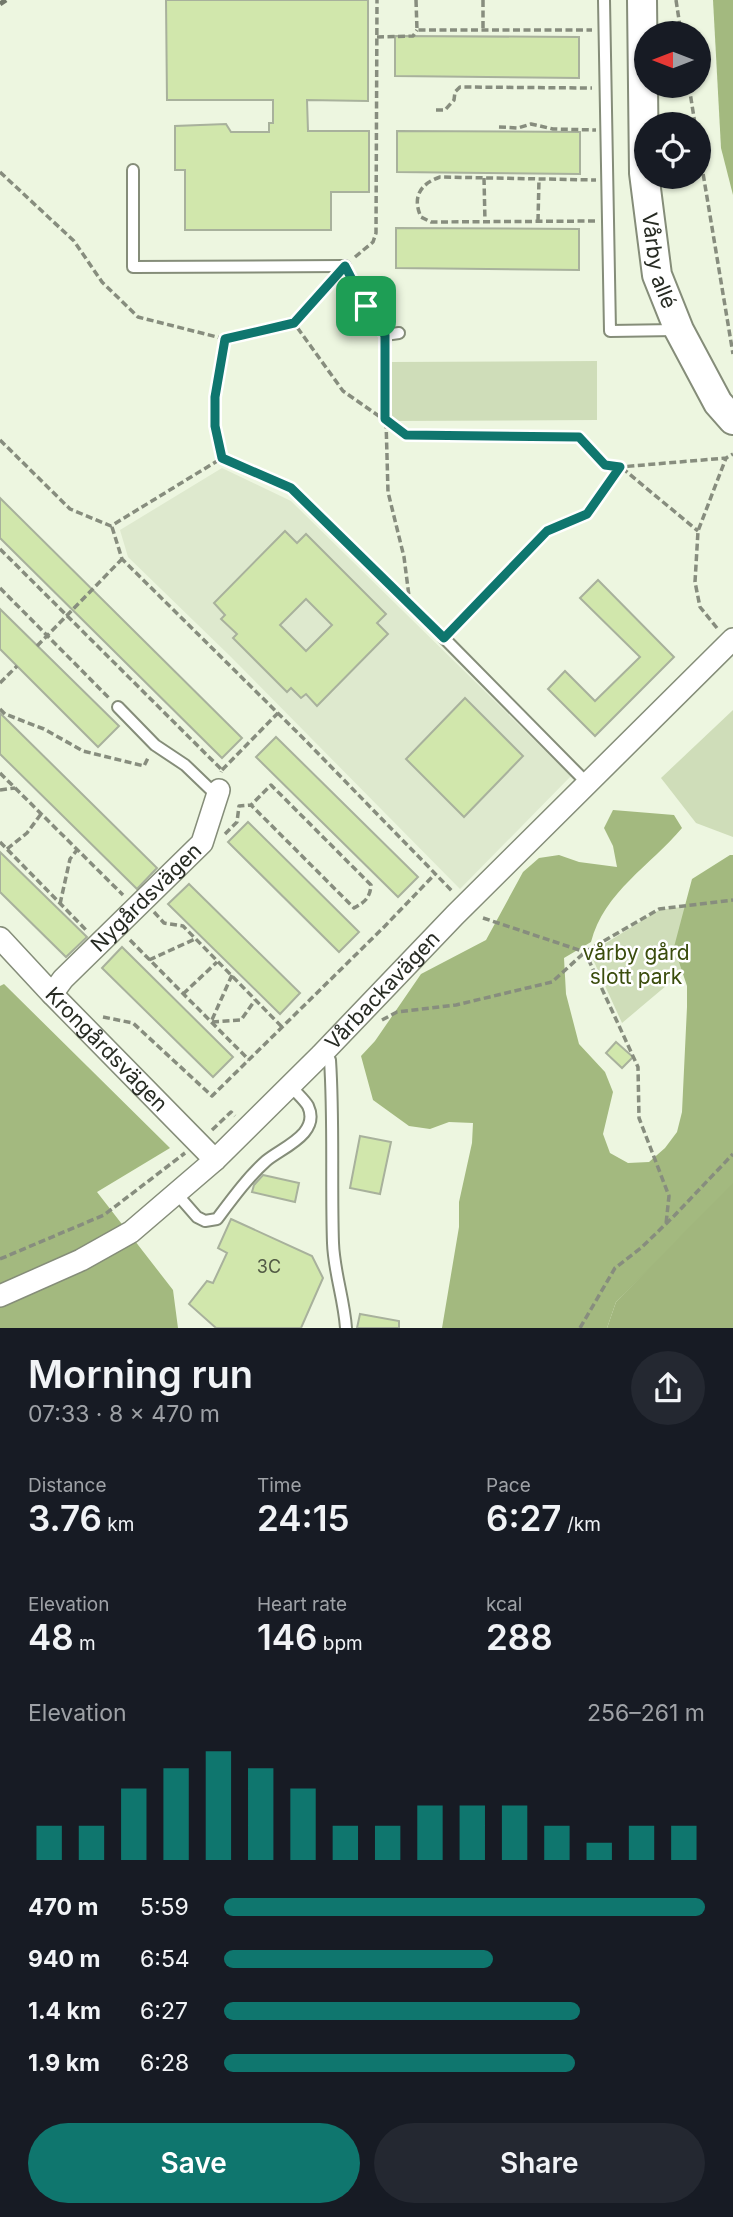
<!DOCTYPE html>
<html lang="en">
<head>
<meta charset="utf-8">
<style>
	:root { --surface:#171b24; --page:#242831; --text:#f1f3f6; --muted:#9ea1a6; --accent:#0f766e }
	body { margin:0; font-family:Inter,sans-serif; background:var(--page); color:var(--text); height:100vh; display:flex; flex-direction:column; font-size:26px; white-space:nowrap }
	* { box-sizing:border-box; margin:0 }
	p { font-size:23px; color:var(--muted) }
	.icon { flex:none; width:38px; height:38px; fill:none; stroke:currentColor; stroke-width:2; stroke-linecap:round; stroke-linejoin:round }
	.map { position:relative; height:1328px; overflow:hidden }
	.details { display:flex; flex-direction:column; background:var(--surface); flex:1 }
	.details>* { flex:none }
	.needle { width:46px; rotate:270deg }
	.fabs { position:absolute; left:634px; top:21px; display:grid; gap:14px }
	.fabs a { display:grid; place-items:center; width:77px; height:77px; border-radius:50%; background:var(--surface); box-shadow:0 2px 5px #0004; font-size:35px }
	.pin { position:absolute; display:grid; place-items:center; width:60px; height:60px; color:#fff; margin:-30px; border-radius:14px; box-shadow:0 4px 10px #0006 }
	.round { display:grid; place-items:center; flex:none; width:74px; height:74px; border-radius:37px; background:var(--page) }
	.summary { display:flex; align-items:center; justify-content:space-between; height:119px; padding:0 28px }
	h1 { font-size:38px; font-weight:600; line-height:52px }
	.stats { display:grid; grid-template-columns:repeat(3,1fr); gap:10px; height:119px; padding:7px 28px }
	.stats div { display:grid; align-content:center }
	.stats b { font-size:35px; font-weight:600 }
	.stats small { font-size:19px; font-weight:400 }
	.stats p { font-size:19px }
	.chart { height:196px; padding:14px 28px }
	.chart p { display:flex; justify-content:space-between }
	.chart svg { width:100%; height:126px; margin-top:7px; stroke:var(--accent); stroke-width:6 }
	.primary-button { display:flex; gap:14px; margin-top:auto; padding:14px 28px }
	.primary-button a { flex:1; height:80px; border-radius:42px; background:var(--accent); color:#fff; font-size:28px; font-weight:600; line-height:80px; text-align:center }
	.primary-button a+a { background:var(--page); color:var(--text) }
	ul { padding:0 28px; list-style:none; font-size:23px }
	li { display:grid; grid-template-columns:112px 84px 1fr; align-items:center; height:52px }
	li i { height:18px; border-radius:9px; background:var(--accent) }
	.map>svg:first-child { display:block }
</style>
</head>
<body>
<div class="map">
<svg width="733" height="1328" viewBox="0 0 733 1328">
	<rect width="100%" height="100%" fill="#edf6e0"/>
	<path fill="#dee9ce" d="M 222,468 L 291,501 L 571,776 L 460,889 L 231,657 L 128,557 L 120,530 Z"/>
	<g fill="#cfddb9">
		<path d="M 597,361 L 597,420 L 391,421 L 390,362 Z"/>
		<path d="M 733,710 L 733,837 L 696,823 L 661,778 Z"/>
		<path d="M 733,900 L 686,969 L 622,1023 L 590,953 L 659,910 Z"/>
	</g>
	<g fill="#a3b97f">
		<path d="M 713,0 L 733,0 L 733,195 L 721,148 Z"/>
		<path d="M 613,810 L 674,815 L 682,828 C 651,865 604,892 591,942 L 564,958 L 566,994 L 579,1044 L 605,1072 L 613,1092 L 603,1134 L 610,1153 L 628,1163 L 649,1162 L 665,1148 L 677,1132 L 682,1112 L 687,1007 L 687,986 L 674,947 L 692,879 L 730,855 L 733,855 L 733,1187 L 616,1302 L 607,1328 L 442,1328 L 459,1227 L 459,1202 L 472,1143 L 473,1123 L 449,1122 L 430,1129 L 409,1126 L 373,1100 L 361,1056 L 375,1041 L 421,974 L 486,940 L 523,872 L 539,858 L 559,855 L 579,862 L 617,867 L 613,846 L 604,828 Z"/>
		<path d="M 4,984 L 170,1148 L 97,1192 L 173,1290 L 178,1328 L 0,1328 L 0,986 Z"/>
	</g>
	<path fill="#a1b67d" d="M 733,1183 L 733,1328 L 607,1328 L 616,1302 Z"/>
	<g fill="#d1e7ac" stroke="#a8b19c" stroke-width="2" fill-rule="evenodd">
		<path d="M 166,0 L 368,0 L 368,101 L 307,100 L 308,131 L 369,131 L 369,192 L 331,192 L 331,230 L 185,230 L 185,170 L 175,170 L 175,126 L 226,124 L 231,132 L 269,132 L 269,123 L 273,123 L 273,100 L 167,100 Z"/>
		<path d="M 395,36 L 579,37 L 579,78 L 395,76 Z"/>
		<path d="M 397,131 L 580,132 L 580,174 L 397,172 Z"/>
		<path d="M 396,228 L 579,229 L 579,270 L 396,268 Z"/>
		<path d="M 0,498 L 242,738 L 222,758 L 0,538 Z"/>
		<path d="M 285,531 L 297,543 L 306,534 L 386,614 L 377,623 L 388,634 L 317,706 L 306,694 L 301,698 L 291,688 L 287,692 L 233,638 L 237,634 L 221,619 L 225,615 L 214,603 ZM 306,599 L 332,625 L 306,651 L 280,625 Z"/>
		<path d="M 598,580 L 674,657 L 595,736 L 548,689 L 565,671 L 595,701 L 640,657 L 580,598 Z"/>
		<path d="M 0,609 L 119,726 L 98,747 L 0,649 Z"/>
		<path d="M 465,698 L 523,756 L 464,817 L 406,759 Z"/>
		<path d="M 0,713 L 157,868 L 137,889 L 0,754 Z"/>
		<path d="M 276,737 L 418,877 L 398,897 L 256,757 Z"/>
		<path d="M 248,822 L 359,932 L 339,952 L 228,842 Z"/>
		<path d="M 0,852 L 87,937 L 66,957 L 0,892 Z"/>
		<path d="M 189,884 L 300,993 L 280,1014 L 168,904 Z"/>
		<path d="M 122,947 L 233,1057 L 213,1077 L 102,968 Z"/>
		<path d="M 616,1042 L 633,1057 L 622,1068 L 606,1053 Z"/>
		<path d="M 360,1136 L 391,1142 L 380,1194 L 350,1188 Z"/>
		<path d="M 263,1175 L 299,1183 L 295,1202 L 252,1192 L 254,1185 Z"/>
		<path d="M 231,1219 L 312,1256 L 323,1278 L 301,1328 L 216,1328 L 189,1304 L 207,1281 L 213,1283 L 227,1253 L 218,1248 Z"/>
		<path d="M 360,1314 L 399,1321 L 399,1328 L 357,1328 Z"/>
	</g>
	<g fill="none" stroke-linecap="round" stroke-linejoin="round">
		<defs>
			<g id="lane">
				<path d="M 604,0 L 610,331 L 676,330"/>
				<path d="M 133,170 L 133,267 L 345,266"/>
				<path d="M 385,335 L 399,333"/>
				<path d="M 444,638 L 587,783"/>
				<path d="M 118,707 L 155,745 L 185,765 L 210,789 L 219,790"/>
				<path d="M 321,1055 L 330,1060 C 334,1121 331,1182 333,1243 C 334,1272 344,1299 346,1328"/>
				<path d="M 176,1193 L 197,1217 L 205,1221 L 217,1219 C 232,1199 248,1177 266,1161 C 281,1148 321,1134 308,1106 C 304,1099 295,1092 290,1085"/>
			</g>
			<g id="street">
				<path id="s1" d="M 0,938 L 52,994 L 215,1160"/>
				<path id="s2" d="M 52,994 L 63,979 L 202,843 L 219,790"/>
				<path id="s3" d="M 0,1296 L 81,1260 L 131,1232 L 215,1160 L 321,1055 L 455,915 L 733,639"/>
			</g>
			<g id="secondary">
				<path id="s4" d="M 642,0 L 644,173 L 657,275 L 679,330 L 718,403 L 733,420"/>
			</g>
		</defs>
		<use href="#lane" stroke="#858d79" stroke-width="14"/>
		<use href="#street" stroke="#858d79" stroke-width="24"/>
		<use href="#secondary" stroke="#858d79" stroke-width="32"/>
		<g stroke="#878d7e" stroke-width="3.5" stroke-dasharray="7 3.5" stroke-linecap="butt">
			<path d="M 416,0 L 417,30 L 592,30"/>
			<path d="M 483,0 L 483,30"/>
			<path d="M 676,0 L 681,33"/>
			<path d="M 377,37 L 413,36 L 417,30"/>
			<path d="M 689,86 L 695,124"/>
			<path d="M 436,110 L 445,110 L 454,100 L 455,92 L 460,87 L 592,88"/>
			<path d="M 499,127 L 518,128 L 531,124 L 553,129 L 596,130"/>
			<path d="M 698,143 L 733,354"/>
			<path d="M 0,172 L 74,241 L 102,282 L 138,317 L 225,339 L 294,323 L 343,391 L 406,435 L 579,437 L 605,465 L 620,467 L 726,458 L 733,454"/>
			<path d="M 484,178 L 485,222"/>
			<path d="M 538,221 L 539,179"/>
			<path d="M 595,221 L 431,222 L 421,217 C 412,197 420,184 440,177 L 596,180"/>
			<path d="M 355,257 L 373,242 L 376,233 L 377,0"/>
			<path d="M 351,277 L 378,326"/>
			<path d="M 294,323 L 333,280"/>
			<path d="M 384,348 L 388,492 L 404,557 L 410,604"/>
			<path d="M 0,440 L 70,509 L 111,526 L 222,458 L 291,488 L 436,630"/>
			<path d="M 222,458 L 215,426 L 215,397 L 225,339"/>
			<path d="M 622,468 L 698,531"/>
			<path d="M 112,527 L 122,559 L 304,739 L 453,892"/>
			<path d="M 0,549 L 222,770 L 221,772"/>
			<path d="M 0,588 L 109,698"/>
			<path d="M 453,628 L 547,531 L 588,515 L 620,467"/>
			<path d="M 717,628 L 700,607 L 695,582 L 698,531 L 726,458"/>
			<path d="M 37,646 L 122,559"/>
			<path d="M 0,683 L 17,666"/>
			<path d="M 0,709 L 5,714 L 44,729 L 83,751 L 144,766 L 149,756"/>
			<path d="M 222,770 L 278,713"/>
			<path d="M 0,773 L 123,895"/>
			<path d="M 0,790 L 15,788"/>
			<path d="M 225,834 L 237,822 L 239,806 L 251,805 L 354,908 C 365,902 370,898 371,885 L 271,785 L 251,805"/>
			<path d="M 0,842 L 87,931"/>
			<path d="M 7,849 L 27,833 L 41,814"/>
			<path d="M 60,904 L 70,859 L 77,850"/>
			<path d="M 154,912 L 164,923 L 183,926 L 283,1028"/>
			<path d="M 483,918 L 585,952 L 638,1067 L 639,1118 L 669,1196 L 666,1224"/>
			<path d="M 130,940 L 249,1060"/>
			<path d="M 149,960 L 195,939"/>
			<path d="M 232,975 L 211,1022 L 241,1020 L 255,1000"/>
			<path d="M 183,994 L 217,962"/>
			<path d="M 103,1017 L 133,1023 L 212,1096 L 385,926 L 435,874"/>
			<path d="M 382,1020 L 397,1012 L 456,1005 L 552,982 L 585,952 L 659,909 L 733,900"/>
			<path d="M 212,1130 L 231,1112 L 235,1116"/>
			<path d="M 0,1259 L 104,1215 L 185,1153"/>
			<path d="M 580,1328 L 615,1268 L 641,1248 L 674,1216 L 733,1154"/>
		</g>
		<use href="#lane" stroke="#fff" stroke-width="10"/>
		<use href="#street" stroke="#fff" stroke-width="21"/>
		<use href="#secondary" stroke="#fff" stroke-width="28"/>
		<path stroke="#73796b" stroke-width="5" stroke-dasharray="14 7" stroke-linecap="butt" d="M 0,4 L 6,0"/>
	</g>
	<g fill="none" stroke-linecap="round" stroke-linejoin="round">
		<defs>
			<path id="route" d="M 345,266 L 374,322 L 385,335 L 385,419 L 406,435 L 579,437 L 605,465 L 620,467 L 587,514 L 547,531 L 444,638 L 291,488 L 222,458 L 215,426 L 215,397 L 225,339 L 294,323 Z"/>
		</defs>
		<use href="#route" stroke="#fff" stroke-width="14"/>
		<use href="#route" stroke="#0f766e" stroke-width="9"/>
	</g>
	<g text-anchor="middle" stroke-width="5" stroke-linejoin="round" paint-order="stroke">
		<g font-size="18" fill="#515944">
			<text x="269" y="1273">3C</text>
		</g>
		<g font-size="21" fill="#262a22" stroke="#fff">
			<text dy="7" stroke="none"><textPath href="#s4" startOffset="262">Vårby allé</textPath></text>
			<text dy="7" stroke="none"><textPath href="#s2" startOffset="135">Nygårdsvägen</textPath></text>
			<text dy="7" stroke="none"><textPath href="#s3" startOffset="495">Vårbackavägen</textPath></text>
			<text dy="7" stroke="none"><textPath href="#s1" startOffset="154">Krongårdsvägen</textPath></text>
		</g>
		<g font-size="21" fill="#3b4d0d" stroke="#fff">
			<text x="636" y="960">vårby gård<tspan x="636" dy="24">slott park</tspan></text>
		</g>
	</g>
</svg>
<div class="fabs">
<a><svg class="needle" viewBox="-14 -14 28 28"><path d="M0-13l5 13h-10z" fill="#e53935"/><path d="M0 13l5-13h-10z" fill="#9ea1a6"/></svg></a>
<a><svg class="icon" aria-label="locate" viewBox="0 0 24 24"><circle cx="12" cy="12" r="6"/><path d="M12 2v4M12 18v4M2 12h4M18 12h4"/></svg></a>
</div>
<div class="pin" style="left:366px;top:306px;background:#1e9e55"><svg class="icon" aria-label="arrive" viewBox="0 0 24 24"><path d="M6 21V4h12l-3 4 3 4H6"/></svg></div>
</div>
<section class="details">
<div class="summary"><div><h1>Morning run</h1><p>07:33 · 8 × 470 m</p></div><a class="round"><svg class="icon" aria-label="share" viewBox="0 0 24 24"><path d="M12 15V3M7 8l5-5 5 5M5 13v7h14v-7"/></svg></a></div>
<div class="stats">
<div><p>Distance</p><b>3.76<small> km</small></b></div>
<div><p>Time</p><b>24:15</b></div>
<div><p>Pace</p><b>6:27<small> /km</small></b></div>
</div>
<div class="stats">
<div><p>Elevation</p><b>48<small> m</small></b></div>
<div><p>Heart rate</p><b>146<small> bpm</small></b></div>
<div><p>kcal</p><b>288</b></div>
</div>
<div class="chart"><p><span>Elevation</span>256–261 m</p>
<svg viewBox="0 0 160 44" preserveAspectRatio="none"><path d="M5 44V32M15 44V32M25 44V19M35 44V12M45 44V6M55 44V12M65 44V19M75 44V32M85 44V32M95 44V25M105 44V25M115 44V25M125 44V32M135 44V38M145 44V32M155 44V32"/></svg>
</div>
<ul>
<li><b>470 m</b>5:59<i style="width:100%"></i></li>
<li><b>940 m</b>6:54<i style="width:56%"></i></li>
<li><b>1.4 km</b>6:27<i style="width:74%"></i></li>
<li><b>1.9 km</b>6:28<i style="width:73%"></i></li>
</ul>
<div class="primary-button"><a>Save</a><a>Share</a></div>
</section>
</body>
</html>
